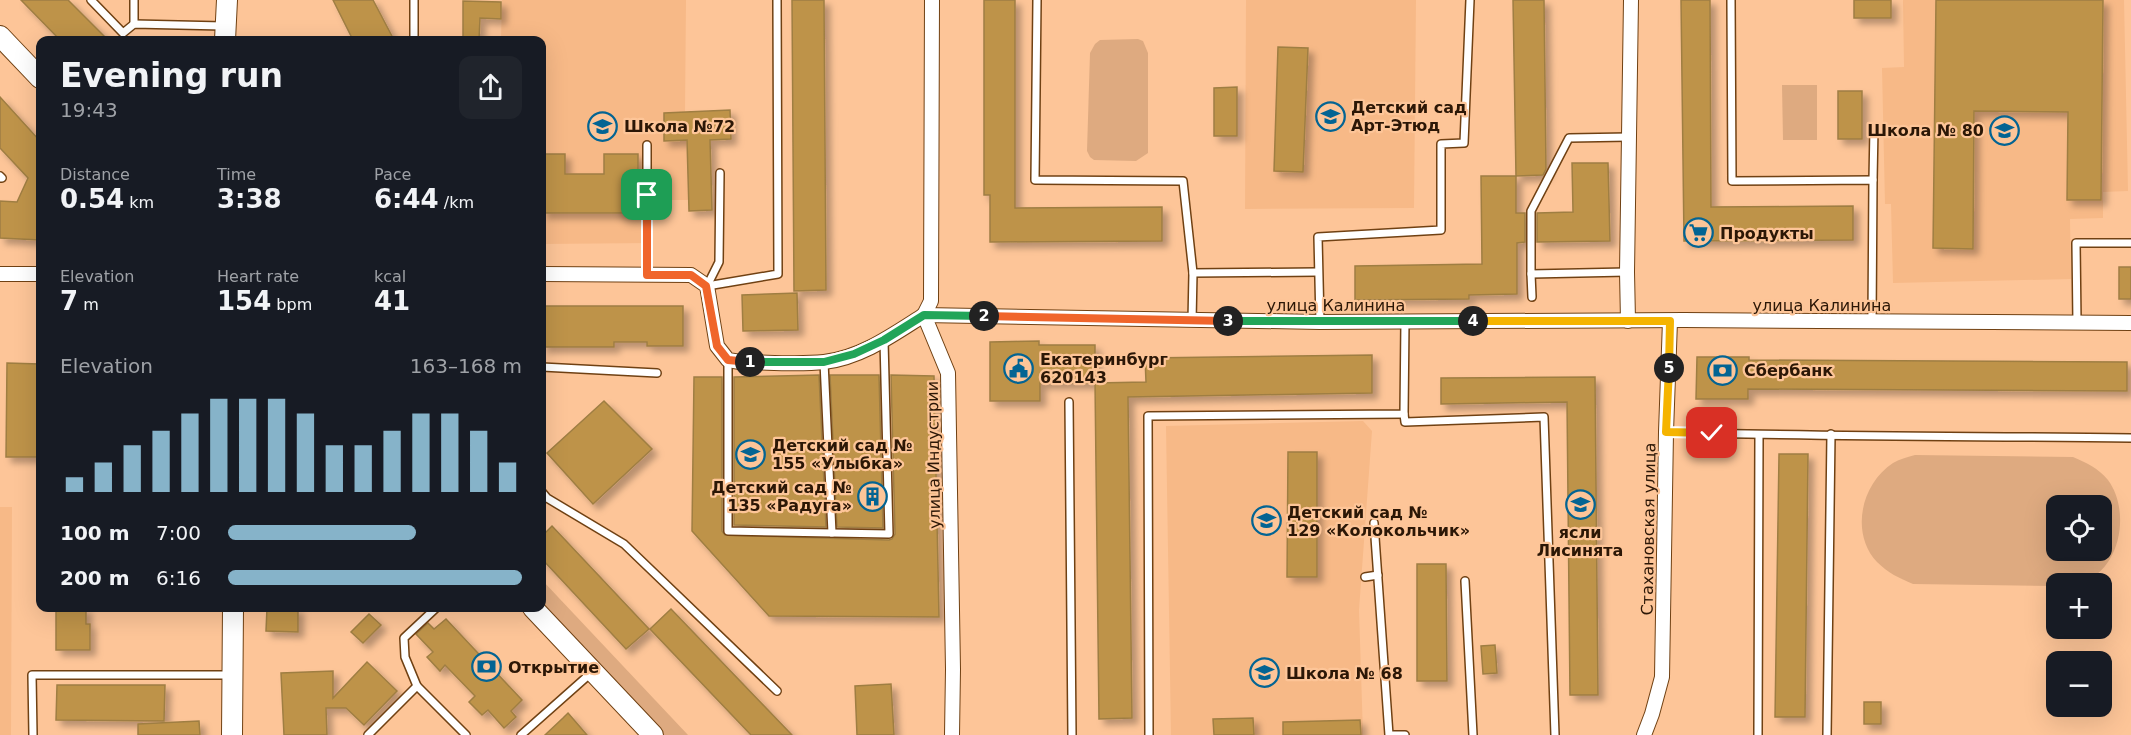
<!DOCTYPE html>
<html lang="en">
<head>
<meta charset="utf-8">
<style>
	:root { --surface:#171b24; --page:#20242c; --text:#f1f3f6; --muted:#9ea1a6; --accent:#86b3c9 }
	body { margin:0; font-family:"DejaVu Sans",sans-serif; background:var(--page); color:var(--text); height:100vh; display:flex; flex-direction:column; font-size:22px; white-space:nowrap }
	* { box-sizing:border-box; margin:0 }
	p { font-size:20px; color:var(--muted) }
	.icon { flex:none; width:33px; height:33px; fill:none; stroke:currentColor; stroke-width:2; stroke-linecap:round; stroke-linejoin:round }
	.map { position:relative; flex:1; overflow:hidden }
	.panel { position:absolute; left:36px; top:36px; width:510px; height:576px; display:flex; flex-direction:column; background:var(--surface); border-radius:12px; box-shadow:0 6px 24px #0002 }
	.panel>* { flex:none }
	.fabs { position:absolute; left:2046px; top:495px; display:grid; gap:12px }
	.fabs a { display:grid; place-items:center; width:66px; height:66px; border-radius:12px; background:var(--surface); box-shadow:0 6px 24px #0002; font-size:30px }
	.pin { position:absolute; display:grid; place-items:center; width:51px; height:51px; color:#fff; margin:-26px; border-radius:12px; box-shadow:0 3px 9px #0006 }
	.km { position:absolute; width:30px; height:30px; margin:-15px; border-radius:50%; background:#222; color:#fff; font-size:16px; line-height:30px; text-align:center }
	.round { display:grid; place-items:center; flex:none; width:63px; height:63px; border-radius:12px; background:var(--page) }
	.summary { display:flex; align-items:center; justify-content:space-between; height:102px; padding:0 24px }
	h1 { font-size:33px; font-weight:800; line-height:45px }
	.figures { display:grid; grid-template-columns:repeat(3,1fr); gap:9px; height:102px; padding:6px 24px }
	.figures div { display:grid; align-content:center }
	.figures b { font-size:26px; font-weight:800 }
	.figures small { font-size:16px; font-weight:400 }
	.figures p { font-size:16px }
	.chart { height:168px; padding:12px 24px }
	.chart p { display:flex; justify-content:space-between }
	.chart svg { width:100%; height:108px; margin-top:6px; stroke:var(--accent); stroke-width:6 }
	ul { padding:0 24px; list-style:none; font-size:20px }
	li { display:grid; grid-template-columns:96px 72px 1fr; align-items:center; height:45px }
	li i { height:15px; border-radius:8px; background:var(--accent) }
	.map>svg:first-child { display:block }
</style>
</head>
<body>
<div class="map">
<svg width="2131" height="735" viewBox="0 0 2131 735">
	<defs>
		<filter id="shadow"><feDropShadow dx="5.5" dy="5.5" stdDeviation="3" flood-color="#0004"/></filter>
	</defs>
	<rect width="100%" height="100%" fill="#fdc598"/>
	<g fill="#f7b987">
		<path d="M 502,0 L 686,0 L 685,112 L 664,113 L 664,140 L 687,140 L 689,200 L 653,200 L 652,243 L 542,244 L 542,40 L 501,40 Z"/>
		<path d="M 1246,0 L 1416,0 L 1414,208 L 1245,209 Z"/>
		<path d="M 1903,0 L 2124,0 L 2128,191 L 2103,192 L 2103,218 L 2070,219 L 2071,279 L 1893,283 L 1891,204 L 1885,204 L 1882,68 L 1904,67 Z"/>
		<path d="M 1363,421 L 1372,431 L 1359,610 L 1363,735 L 1171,735 L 1166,426 Z"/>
		<path d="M 0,507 L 12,507 L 11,735 L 0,735 Z"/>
	</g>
	<g fill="#deaa80" fill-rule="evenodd">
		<path d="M 1138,39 L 1143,41 L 1148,53 L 1148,153 L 1136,161 L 1094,160 L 1090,157 L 1087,151 L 1090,53 L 1095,44 L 1100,40 Z"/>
		<path d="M 1782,85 L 1817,85 L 1817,140 L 1783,140 Z"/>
		<path d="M 1915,455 L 2073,457 C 2087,463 2098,468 2108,480 C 2131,511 2121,571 2080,583 C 2073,585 2064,584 2056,584 L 2056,586 L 1913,584 C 1899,578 1888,573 1877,562 C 1850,533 1861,484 1893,463 C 1900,459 1908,457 1915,455 ZM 2056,506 L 2102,506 L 2102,550 L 2056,550 Z"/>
		<path d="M 542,580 L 688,735 L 660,735 L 542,608 Z"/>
	</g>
	<g fill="#be9349" stroke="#9f7e43" stroke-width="1.5" filter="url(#shadow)">
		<path d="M 21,0 L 68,0 L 108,40 L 60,40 Z"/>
		<path d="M 333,0 L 373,0 L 394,40 L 353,40 Z"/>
		<path d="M 792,0 L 824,0 L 826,290 L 794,291 Z"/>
		<path d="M 984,0 L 1015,0 L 1015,208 L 1162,207 L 1162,241 L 990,242 L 990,195 L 984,195 Z"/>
		<path d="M 1513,0 L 1544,0 L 1546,169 L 1543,175 L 1516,176 Z"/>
		<path d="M 1681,0 L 1710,0 L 1711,207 L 1853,206 L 1853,240 L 1684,241 Z"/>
		<rect x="1854" y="0" width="37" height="18"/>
		<path d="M 1936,0 L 2103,0 L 2101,200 L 2067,200 L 2068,112 L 1974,111 L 1973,249 L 1933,248 Z"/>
		<path d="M 463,1 L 501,2 L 501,19 L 480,18 L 479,40 L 463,40 Z"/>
		<path d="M 1278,47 L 1308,48 L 1303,172 L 1274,171 Z"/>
		<path d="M 1237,87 L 1237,136 L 1214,136 L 1214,88 Z"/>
		<rect x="1838" y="91" width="24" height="48"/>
		<path d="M 0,97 L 40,141 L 40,240 L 0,238 L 0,201 L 17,202 L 28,178 L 0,148 Z"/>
		<path d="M 730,110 L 731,139 L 710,140 L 712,210 L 689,211 L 687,140 L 664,141 L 664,113 Z"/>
		<path d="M 542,154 L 565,154 L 565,174 L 604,174 L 604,154 L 638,154 L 638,213 L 542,213 Z"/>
		<path d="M 1572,163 L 1608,163 L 1610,241 L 1537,242 L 1537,213 L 1573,212 Z"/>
		<path d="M 1481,176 L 1516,176 L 1516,213 L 1525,213 L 1525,242 L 1517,243 L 1517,294 L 1469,295 L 1469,299 L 1355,300 L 1355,266 L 1482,264 Z"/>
		<rect x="2119" y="267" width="12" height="32"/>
		<path d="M 797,293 L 798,330 L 743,331 L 742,295 Z"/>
		<path d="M 542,306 L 683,306 L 683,346 L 647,346 L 647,342 L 614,342 L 614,347 L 542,347 Z"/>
		<path d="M 1039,341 L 1039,345 L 1095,345 L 1095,383 L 1040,383 L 1040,401 L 990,401 L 990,342 Z"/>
		<path d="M 1372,355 L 1372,393 L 1128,397 L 1132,718 L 1099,719 L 1095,383 L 1146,382 L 1145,358 Z"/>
		<path d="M 1697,357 L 1749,357 L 1749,360 L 2127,362 L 2127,391 L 1748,389 L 1748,399 L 1696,399 Z"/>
		<path d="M 7,363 L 39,364 L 38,457 L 6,457 Z"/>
		<path d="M 819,375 L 826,527 L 734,525 L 734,377 Z"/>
		<path d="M 830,375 L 879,375 L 883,528 L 837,527 Z"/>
		<path d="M 891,375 L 934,376 L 939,617 L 769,616 L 692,531 L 694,377 L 722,377 L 722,531 L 725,535 L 889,540 L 892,539 L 895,534 Z"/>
		<path d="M 1595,377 L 1598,695 L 1570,695 L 1567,402 L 1441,404 L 1441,378 Z"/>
		<path d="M 604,401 L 652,449 L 593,504 L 547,453 Z"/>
		<path d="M 1288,452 L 1317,452 L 1317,577 L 1287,577 Z"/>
		<path d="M 1779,454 L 1808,454 L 1805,717 L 1775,717 Z"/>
		<path d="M 552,526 L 649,629 L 626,649 L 542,559 L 542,536 Z"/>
		<path d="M 1417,564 L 1446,564 L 1447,681 L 1417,681 Z"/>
		<path d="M 56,608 L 86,608 L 86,624 L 90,624 L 90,650 L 56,650 Z"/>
		<path d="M 267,608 L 298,608 L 298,632 L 266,631 Z"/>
		<path d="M 671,609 L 792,735 L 751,735 L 650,629 Z"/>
		<path d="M 369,614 L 381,625 L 363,643 L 351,632 Z"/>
		<path d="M 446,619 L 522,700 L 511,711 L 516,717 L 504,728 L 488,710 L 482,715 L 469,702 L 475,696 L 445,665 L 440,671 L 427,657 L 433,652 L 416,634 L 428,623 L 434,629 Z"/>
		<path d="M 1495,645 L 1497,673 L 1483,674 L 1481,646 Z"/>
		<path d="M 367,662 L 397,691 L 364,725 L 346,708 L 326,708 L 327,735 L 284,735 L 281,673 L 333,671 L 333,698 Z"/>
		<path d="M 891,684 L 894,735 L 857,735 L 855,686 Z"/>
		<path d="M 57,685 L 165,685 L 164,721 L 56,720 Z"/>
		<rect x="1864" y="702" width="17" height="22"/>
		<path d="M 568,713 L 587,735 L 545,735 L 563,718 Z"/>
		<path d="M 1253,718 L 1254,735 L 1214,735 L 1213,719 Z"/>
		<path d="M 1360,720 L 1361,735 L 1283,735 L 1283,722 Z"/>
		<path d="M 199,721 L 200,735 L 138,735 L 138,724 Z"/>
	</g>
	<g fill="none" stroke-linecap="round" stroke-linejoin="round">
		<defs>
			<g id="lane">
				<path d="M 91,0 L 123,33 L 134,24 L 223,26"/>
				<path d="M 1037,0 L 1035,180 L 1183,181 L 1193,273 L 1192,321"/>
				<path d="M 1731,0 L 1732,181 L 1873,180 L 1872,321"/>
				<path d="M 134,24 L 134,0"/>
				<path d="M 414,40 L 414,0"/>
				<path d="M 647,145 L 647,275"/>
				<path d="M 0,176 L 2,178 L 0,178"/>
				<path d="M 1873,180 L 1874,128"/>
				<path d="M 1627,272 L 1531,274 L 1531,211 L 1569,138 L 1629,137"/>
				<path d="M 1193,273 L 1318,272"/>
				<path d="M 1531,274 L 1532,297"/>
				<path d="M 707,286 L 778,274 L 777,0"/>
				<path d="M 707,286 L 719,262 L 720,173"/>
				<path d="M 1320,322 L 1318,237 L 1441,230 L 1441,144 L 1464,143 L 1470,0"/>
				<path d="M 2077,323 L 2076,243 L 2131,243"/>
				<path d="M 728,360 L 728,531 L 889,534 L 884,341"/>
				<path d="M 824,362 L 832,533"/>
				<path d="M 542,367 L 657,373"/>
				<path d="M 1069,402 L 1072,735"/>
				<path d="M 1404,414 L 1405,422 L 1544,417 L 1555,735"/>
				<path d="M 1666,432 C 1821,437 1976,436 2131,438"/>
				<path d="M 542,492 L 547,498 L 624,544 L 777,691"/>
				<path d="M 1374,523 L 1389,735 L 1405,735"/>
				<path d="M 1365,577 L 1378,575"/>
				<path d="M 1465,581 L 1473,735"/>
				<path d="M 436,608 L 404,638 L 405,657 L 417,686 L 466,735"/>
				<path d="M 33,735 L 32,675 L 231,675"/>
				<path d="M 368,735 L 417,686"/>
				<path d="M 521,735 L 591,673"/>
				<path d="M 1149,735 L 1148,416 L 1404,414 L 1405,321"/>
				<path d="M 1758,735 L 1759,435"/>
				<path d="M 1827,735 L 1831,434"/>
			</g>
			<g id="street">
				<path d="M 932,0 L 931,301 L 924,315 L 948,373 L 953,669 L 952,735"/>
				<path d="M 0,274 L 40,274"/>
				<path d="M 542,274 L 691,275 L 707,286 L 717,346 L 728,360 L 740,362 C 767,362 796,365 824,362 C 861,358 894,334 924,315 L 1320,322 L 1684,320 L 2131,323"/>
				<path d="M 1628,321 L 1627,272 L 1631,0"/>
				<path d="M 1644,735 L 1652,714 L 1662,677 L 1666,432 L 1670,321"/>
			</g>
			<g id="secondary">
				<path d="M 0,36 L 40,78"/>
				<path d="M 225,40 L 227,0"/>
				<path d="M 533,608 L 653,735"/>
				<path d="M 232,735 L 233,608"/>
			</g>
		</defs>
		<use href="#lane" stroke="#704113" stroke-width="10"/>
		<use href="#street" stroke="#704113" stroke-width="16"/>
		<use href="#secondary" stroke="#704113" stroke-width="22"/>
		<use href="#lane" stroke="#fff" stroke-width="7"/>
		<use href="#street" stroke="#fff" stroke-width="14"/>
		<use href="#secondary" stroke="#fff" stroke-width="20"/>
	</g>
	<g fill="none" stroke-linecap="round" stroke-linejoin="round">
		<defs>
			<path id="split-1" d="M 647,195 L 647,275 L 691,275 L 706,286 L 717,346 L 728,360 L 750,362"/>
			<path id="split-2" d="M 750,362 L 824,362 L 854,354 L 884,340 L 924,315 L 984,316"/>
			<path id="split-3" d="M 984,316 L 1228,321"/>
			<path id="split-4" d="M 1228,321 L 1473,321"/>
			<path id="split-5" d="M 1473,321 L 1670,321 L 1669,368"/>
			<path id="split-6" d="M 1669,368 L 1666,432 L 1712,433"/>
		</defs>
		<use href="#split-1" stroke="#fff" stroke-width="12"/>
		<use href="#split-2" stroke="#fff" stroke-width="12"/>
		<use href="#split-3" stroke="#fff" stroke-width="12"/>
		<use href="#split-4" stroke="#fff" stroke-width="12"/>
		<use href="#split-5" stroke="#fff" stroke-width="12"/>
		<use href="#split-6" stroke="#fff" stroke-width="12"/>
		<use href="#split-1" stroke="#f0652b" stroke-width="8"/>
		<use href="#split-2" stroke="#22a559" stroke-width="8"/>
		<use href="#split-3" stroke="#f0652b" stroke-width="8"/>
		<use href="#split-4" stroke="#22a559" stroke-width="8"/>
		<use href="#split-5" stroke="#f5b400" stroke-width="8"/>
		<use href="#split-6" stroke="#f5b400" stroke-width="8"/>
	</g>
	<defs>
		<symbol id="school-ring" viewBox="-11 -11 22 22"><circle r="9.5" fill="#fdc598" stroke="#036493" stroke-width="1.5"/><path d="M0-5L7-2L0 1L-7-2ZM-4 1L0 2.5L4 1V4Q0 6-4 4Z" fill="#036493"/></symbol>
		<symbol id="supermarket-ring" viewBox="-11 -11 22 22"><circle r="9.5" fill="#fdc598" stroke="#036493" stroke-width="1.5"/><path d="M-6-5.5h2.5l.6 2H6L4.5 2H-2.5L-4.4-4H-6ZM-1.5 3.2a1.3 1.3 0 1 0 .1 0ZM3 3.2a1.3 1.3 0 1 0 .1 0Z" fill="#036493"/></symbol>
		<symbol id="civic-ring" viewBox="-11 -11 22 22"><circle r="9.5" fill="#fdc598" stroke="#036493" stroke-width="1.5"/><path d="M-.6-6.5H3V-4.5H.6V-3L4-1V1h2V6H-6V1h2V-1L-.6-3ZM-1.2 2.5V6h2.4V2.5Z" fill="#036493"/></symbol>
		<symbol id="bank-ring" viewBox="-11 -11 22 22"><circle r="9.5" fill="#fdc598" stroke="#036493" stroke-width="1.5"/><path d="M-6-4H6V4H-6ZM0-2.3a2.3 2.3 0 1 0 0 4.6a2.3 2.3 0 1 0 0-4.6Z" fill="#036493"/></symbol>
		<symbol id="building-ring" viewBox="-11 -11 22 22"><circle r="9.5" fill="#fdc598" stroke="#036493" stroke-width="1.5"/><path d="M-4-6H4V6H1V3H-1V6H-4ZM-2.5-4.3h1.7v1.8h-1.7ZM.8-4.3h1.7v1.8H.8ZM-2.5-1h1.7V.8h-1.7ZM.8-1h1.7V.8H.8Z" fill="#036493"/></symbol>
	</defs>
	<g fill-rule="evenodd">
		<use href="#school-ring" x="1314" y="100" width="33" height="33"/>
		<use href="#school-ring" x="586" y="110" width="33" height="33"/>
		<use href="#school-ring" x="1988" y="114" width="33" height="33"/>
		<use href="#supermarket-ring" x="1682" y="216" width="33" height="33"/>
		<use href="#civic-ring" x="1002" y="352" width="33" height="33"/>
		<use href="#bank-ring" x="1706" y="354" width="33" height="33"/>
		<use href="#school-ring" x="734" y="438" width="33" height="33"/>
		<use href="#building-ring" x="856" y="480" width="33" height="33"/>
		<use href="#school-ring" x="1564" y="488" width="33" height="33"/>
		<use href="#school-ring" x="1250" y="504" width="33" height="33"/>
		<use href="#bank-ring" x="470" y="650" width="33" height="33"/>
		<use href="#school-ring" x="1248" y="656" width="33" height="33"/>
	</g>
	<g text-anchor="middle" stroke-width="4.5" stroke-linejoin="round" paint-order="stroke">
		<g font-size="16" font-weight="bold" fill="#2c1706" stroke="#fdc598" text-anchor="start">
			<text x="1351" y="113">Детский сад<tspan x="1351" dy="18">Арт-Этюд</tspan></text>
			<text x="624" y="132">Школа №72</text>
			<text x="1984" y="136" text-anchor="end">Школа № 80</text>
			<text x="1720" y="239">Продукты</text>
			<text x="1040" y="365">Екатеринбург<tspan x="1040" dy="18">620143</tspan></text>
			<text x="1744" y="376">Сбербанк</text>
			<text x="772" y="451">Детский сад №<tspan x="772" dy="18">155 «Улыбка»</tspan></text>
			<text x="852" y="493" text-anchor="end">Детский сад №<tspan x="852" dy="18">135 «Радуга»</tspan></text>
			<text x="1287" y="518">Детский сад №<tspan x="1287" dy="18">129 «Колокольчик»</tspan></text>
			<text x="1580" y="538" text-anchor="middle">ясли<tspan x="1580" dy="18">Лисинята</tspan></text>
			<text x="508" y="673">Открытие</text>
			<text x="1286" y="679">Школа № 68</text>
		</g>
		<g font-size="16" fill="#2c1706" stroke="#fdc598">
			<text x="1336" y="311">улица Калинина</text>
			<text x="1822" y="311">улица Калинина</text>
			<text transform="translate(933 455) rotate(-91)" y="6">улица Индустрии</text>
			<text transform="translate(1648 529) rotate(-89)" y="6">Стахановская улица</text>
		</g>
	</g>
</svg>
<div class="fabs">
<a><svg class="icon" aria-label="locate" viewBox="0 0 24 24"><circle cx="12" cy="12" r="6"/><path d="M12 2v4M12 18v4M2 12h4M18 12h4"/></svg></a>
<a>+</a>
<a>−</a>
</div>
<div class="pin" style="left:647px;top:195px;background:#1e9e55"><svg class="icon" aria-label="arrive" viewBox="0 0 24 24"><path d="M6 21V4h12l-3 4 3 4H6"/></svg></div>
<div class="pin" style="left:1712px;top:433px;background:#d93025"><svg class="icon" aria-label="check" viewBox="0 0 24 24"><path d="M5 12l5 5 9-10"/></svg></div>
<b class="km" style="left:750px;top:362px">1</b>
<b class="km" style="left:984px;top:316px">2</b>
<b class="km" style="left:1228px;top:321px">3</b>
<b class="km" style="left:1473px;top:321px">4</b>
<b class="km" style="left:1669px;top:368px">5</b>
<section class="panel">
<div class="summary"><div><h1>Evening run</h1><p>19:43</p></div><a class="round"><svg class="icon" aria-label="share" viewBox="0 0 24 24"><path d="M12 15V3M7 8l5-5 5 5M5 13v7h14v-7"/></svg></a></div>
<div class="figures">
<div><p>Distance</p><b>0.54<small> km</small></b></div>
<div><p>Time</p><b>3:38</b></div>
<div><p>Pace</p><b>6:44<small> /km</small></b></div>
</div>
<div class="figures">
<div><p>Elevation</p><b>7<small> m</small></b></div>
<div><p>Heart rate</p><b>154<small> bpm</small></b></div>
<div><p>kcal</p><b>41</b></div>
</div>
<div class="chart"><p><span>Elevation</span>163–168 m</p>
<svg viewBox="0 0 160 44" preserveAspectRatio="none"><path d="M5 44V38M15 44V32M25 44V25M35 44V19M45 44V12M55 44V6M65 44V6M75 44V6M85 44V12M95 44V25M105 44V25M115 44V19M125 44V12M135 44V12M145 44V19M155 44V32"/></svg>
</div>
<ul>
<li><b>100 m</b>7:00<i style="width:64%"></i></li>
<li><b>200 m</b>6:16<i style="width:100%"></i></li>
</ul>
</section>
</div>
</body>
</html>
